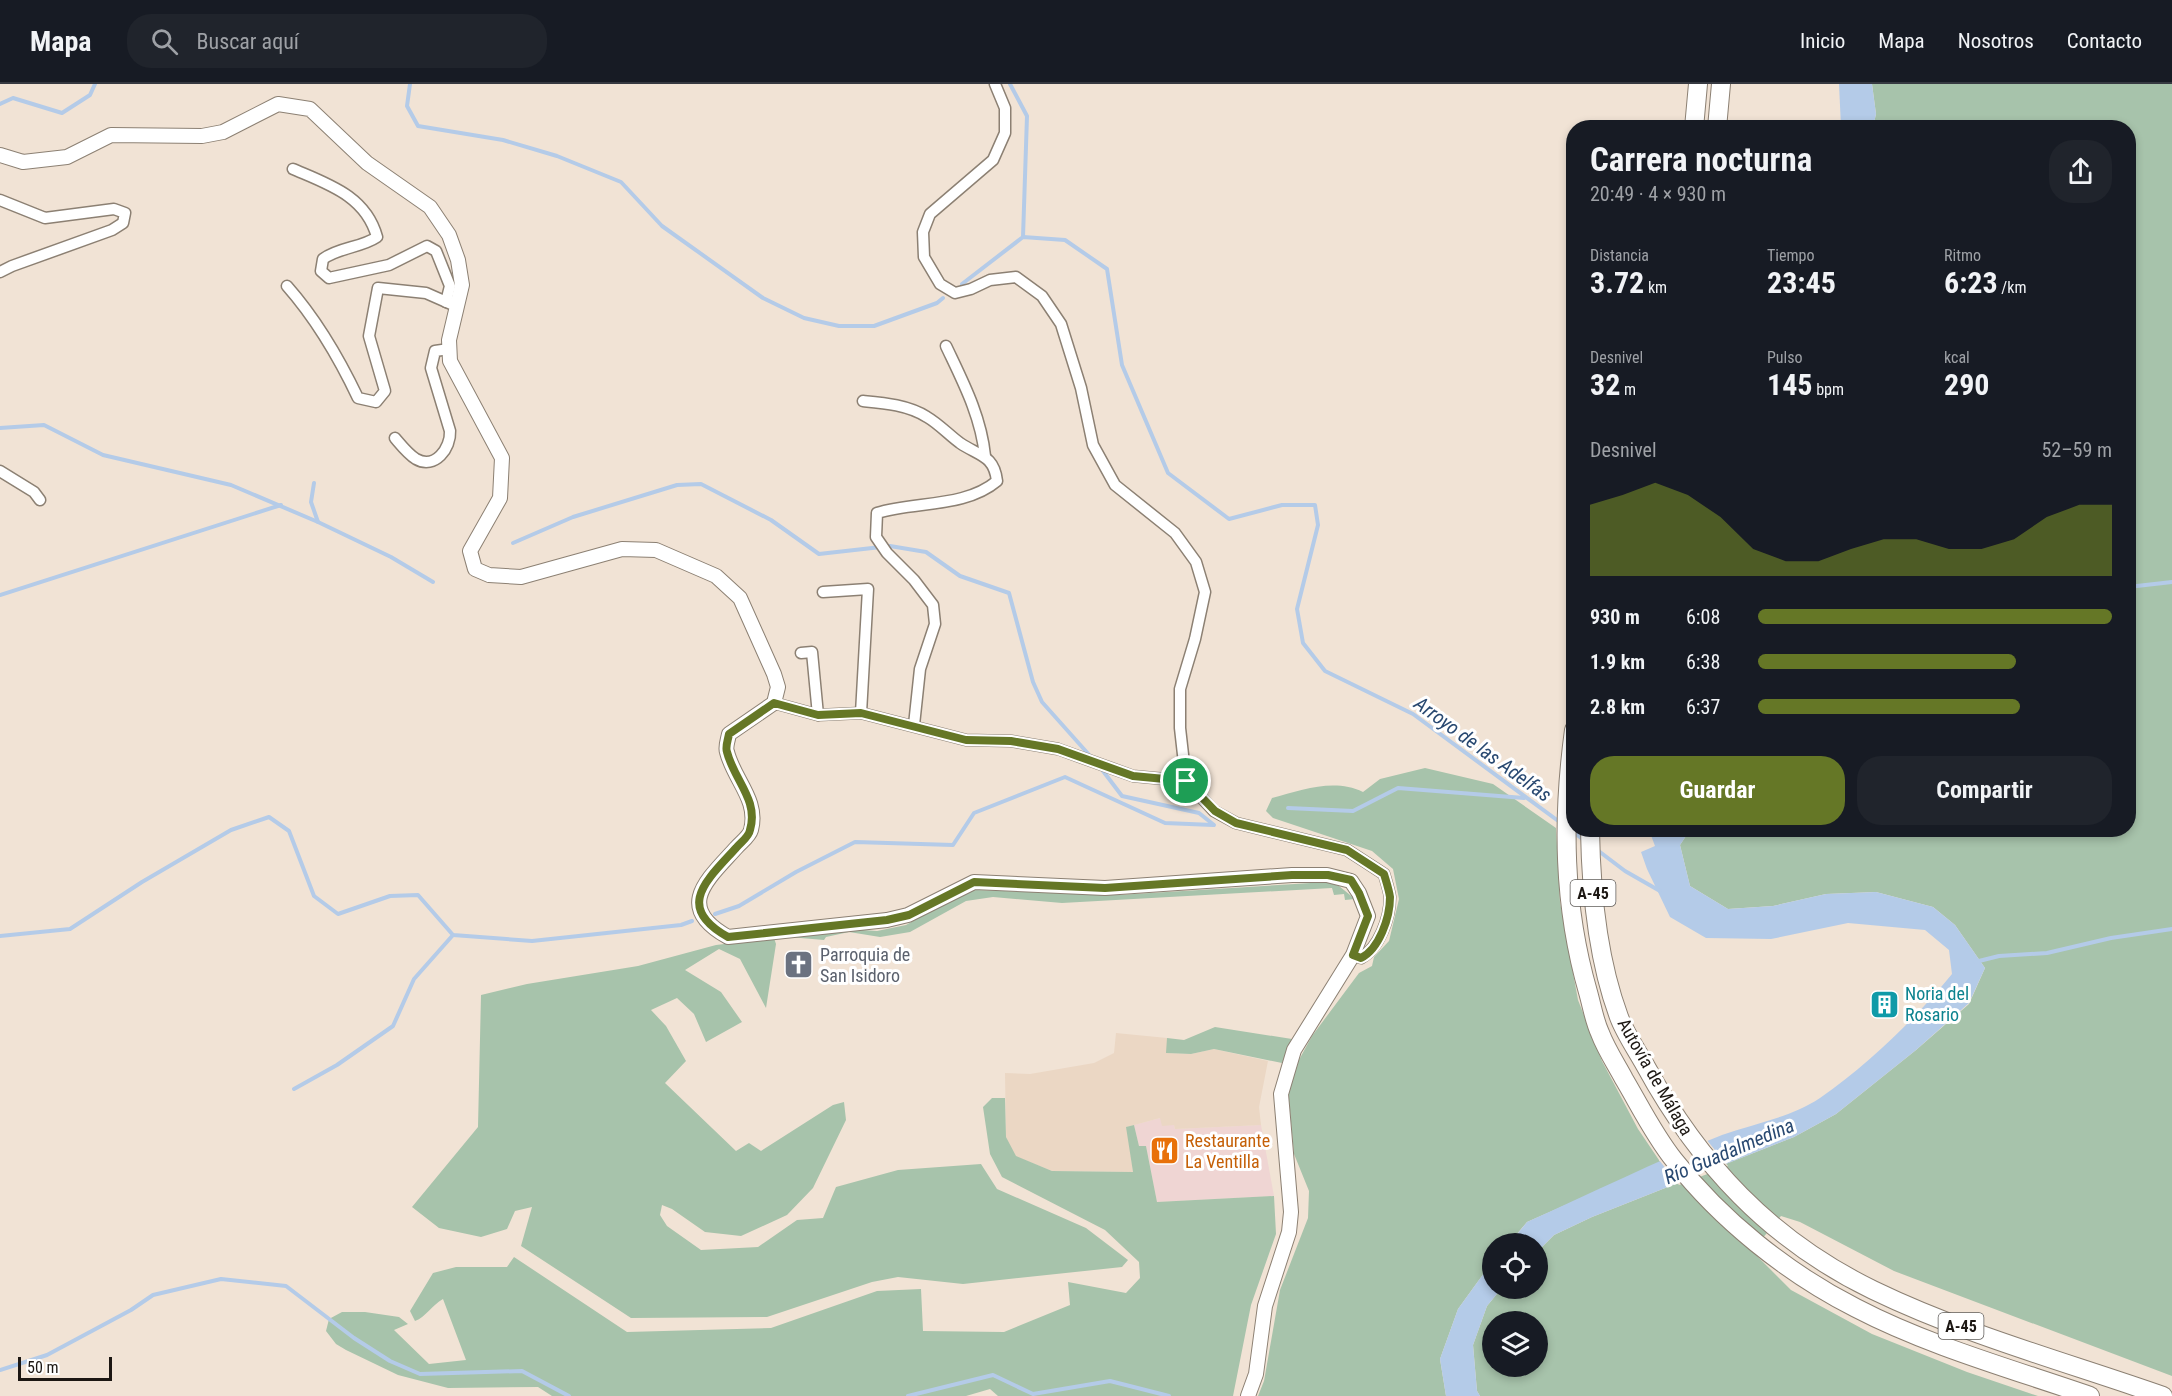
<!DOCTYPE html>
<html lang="es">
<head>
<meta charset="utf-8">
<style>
	:root { --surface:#171b24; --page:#20242c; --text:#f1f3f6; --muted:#9ea1a6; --line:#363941; --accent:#657726 }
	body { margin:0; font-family:"Roboto Condensed",sans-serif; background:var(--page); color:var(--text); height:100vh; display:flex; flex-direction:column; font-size:22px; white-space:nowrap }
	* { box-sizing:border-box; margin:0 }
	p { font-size:20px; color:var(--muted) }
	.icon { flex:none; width:33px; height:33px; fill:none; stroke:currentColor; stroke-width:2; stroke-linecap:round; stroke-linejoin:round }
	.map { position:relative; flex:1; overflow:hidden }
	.sheet { position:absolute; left:1566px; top:36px; width:570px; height:717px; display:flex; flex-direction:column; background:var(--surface); border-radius:24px; box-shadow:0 3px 9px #0003 }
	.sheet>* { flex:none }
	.tools { position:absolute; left:1482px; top:1149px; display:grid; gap:12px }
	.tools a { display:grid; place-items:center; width:66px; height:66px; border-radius:50%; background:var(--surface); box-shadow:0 3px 9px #0003; font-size:30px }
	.scale { position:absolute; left:18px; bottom:15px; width:94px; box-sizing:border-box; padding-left:6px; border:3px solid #1c1713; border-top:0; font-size:16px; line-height:21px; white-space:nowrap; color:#1c1713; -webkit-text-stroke:4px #fff; paint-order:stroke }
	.pin { position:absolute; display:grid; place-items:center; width:51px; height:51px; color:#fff; margin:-26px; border:3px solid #fff; border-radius:50%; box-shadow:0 2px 6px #0007 }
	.round { display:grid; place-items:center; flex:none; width:63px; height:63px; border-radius:24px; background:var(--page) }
	.head { display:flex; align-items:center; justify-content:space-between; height:102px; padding:0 24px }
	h1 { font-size:33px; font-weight:700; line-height:45px }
	.figures { display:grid; grid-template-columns:repeat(3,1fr); gap:9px; height:102px; padding:6px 24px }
	.figures div { display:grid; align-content:center }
	.figures b { font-size:30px; font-weight:700 }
	.figures small { font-size:16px; font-weight:400 }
	.figures p { font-size:16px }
	.chart { height:168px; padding:12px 24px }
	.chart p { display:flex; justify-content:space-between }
	.chart svg { width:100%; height:108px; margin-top:6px; fill:var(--accent); opacity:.7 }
	.button { display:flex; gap:12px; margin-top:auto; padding:12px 24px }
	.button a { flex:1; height:69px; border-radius:24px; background:var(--accent); color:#fff; font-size:24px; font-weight:700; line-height:69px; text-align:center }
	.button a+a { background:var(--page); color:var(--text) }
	ul { padding:0 24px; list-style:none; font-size:20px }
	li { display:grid; grid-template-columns:96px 72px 1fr; align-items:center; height:45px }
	li i { height:15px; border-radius:8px; background:var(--accent) }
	header { display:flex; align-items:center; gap:36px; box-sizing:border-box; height:84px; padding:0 30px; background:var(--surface); border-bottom:2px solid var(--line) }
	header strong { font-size:28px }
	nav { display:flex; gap:33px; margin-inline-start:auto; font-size:21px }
	.search { width:420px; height:54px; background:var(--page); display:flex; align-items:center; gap:15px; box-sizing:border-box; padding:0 21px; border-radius:24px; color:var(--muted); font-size:22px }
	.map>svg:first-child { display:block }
</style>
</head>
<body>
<header>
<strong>Mapa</strong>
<div class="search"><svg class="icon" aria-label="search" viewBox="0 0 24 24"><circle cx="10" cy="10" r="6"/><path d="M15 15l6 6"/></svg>Buscar aquí</div>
<nav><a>Inicio</a><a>Mapa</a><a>Nosotros</a><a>Contacto</a></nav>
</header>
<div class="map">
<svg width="2172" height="1312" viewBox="0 0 2172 1312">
	<rect width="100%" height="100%" fill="#f1e3d5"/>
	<path fill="#efd5d3" d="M 1160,1034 L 1174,1041 L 1175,1045 L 1261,1041 L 1274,1112 L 1157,1118 L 1146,1062 L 1139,1062 L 1134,1041 Z"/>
	<path fill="#ebd7c4" d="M 1116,949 L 1167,954 L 1167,969 L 1191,970 L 1214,965 L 1268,977 L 1259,1023 L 1261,1041 L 1175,1045 L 1174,1041 L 1162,1042 L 1160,1034 L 1127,1043 L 1133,1088 L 1052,1087 L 1015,1072 L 1006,1053 L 1005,989 L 1030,990 L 1094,979 L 1114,969 Z"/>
	<g fill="#a7c3ab" fill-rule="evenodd">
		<path d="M 1872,0 L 2172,0 L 2172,1292 L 1894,1187 L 1800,1138 L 1781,1132 L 1752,1167 L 1791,1206 L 1872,1250 L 1967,1288 L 2038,1312 L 1480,1312 L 1477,1307 L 1473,1261 L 1487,1222 L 1501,1205 L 1538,1204 L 1538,1167 L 1554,1151 L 1592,1133 L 1794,1053 L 1836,1030 L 1916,966 L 1969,920 L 1985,884 L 1955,841 L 1933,823 L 1876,808 L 1826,810 L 1773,822 L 1728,825 L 1690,802 L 1680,761 L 1690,746 L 2128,746 L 2128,44 L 1873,43 L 1876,30 ZM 1492,1238 L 1538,1238 L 1538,1282 L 1492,1282 Z"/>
		<path d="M 1425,684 L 1493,700 L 1556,744 L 1560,818 L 1578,916 L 1602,977 L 1638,1045 L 1661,1079 L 1527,1138 L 1509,1159 L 1492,1160 L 1492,1178 L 1458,1225 L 1440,1275 L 1446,1312 L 1258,1312 L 1264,1297 L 1280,1206 L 1308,1134 L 1309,1107 L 1294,1070 L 1288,1005 L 1294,985 L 1312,952 L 1359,889 L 1372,882 L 1374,873 L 1389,857 L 1399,815 L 1393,785 L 1372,767 L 1273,734 L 1266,727 L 1272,714 C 1302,706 1334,694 1363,708 L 1380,695 Z"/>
		<path d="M 1327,798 L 1339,802 L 1355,815 L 1345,816 L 1344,810 L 1334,811 L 1332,804 L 1062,819 L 993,813 L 966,817 L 910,848 L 880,853 L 849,848 L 826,853 L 824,856 L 789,853 L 848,845 L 877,847 L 906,841 L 960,811 L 976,806 L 1118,811 Z"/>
		<path d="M 774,854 L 776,860 L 766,924 L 740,875 L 719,865 L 685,886 L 721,908 L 742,938 L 706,958 L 694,930 L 677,914 L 651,926 L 666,942 L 686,977 L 665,999 L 736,1067 L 749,1059 L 761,1067 L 833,1021 L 844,1018 L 846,1036 L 813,1104 L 787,1131 L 741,1152 L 705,1148 L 672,1125 L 662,1121 L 660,1131 L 667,1142 L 701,1166 L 758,1163 L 797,1136 L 823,1134 L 836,1103 L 898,1086 L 981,1080 L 997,1105 L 1086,1144 L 1128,1176 L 1122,1183 L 963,1200 L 898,1193 L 872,1198 L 767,1233 L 631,1234 L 521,1162 L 532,1123 L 515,1127 L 507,1145 L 481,1153 L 439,1144 L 412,1123 L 478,1043 L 481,911 L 527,900 L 638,882 L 716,861 Z"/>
		<path d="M 1215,943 L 1292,955 L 1282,979 L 1214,965 L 1191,970 L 1166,969 L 1167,954 L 1184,956 Z"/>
		<path d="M 992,1014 L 1005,1014 L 1006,1053 L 1016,1072 L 1052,1087 L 1133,1088 L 1126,1043 L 1134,1041 L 1139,1062 L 1146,1062 L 1157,1118 L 1274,1112 L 1276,1150 L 1251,1221 L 1233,1312 L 998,1312 L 990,1305 L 966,1312 L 552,1312 L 538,1303 L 448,1304 L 398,1291 L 346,1266 L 336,1260 L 326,1247 L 329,1235 L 342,1228 L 365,1228 L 399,1233 L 408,1240 L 394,1246 L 429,1280 L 466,1276 L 443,1215 C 432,1221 426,1233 415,1237 L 410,1227 L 433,1189 L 456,1183 L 507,1183 L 514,1173 L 627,1248 L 771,1244 L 877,1207 L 921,1205 L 923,1247 L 1004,1248 L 1070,1221 L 1068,1198 L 1126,1209 L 1140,1194 L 1139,1178 L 1105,1146 L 1002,1093 L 990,1070 L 983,1023 Z"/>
	</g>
	<g fill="#b4cbe8">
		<path d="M 1839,0 L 1872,0 L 1876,30 L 1873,43 L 1841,43 Z"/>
		<path d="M 1649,746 L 1690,746 L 1680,761 L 1690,802 L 1728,825 L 1773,822 L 1826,810 L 1876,808 L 1933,823 L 1955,841 L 1985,884 L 1969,919 L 1916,966 L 1836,1030 L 1794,1053 L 1592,1133 L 1554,1151 L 1538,1167 L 1538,1160 L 1509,1160 L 1527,1138 C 1592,1109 1656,1077 1722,1051 C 1755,1039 1790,1034 1820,1014 C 1869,980 1914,936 1952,890 L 1949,866 L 1925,846 L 1848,839 L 1771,855 L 1706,854 L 1670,833 L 1647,785 L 1641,768 L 1655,762 Z"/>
		<path d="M 1492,1178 L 1492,1204 L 1501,1205 L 1487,1222 L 1473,1261 L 1477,1307 L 1480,1312 L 1446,1312 L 1440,1275 L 1458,1225 Z"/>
	</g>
	<path fill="#f1e3d5" d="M 1706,1055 L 1728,1082 L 1679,1101 L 1659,1076 Z"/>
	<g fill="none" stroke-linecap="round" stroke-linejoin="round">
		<g stroke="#b4cbe8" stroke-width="4">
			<path d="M 410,0 L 407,22 L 418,42 L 503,56 L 557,72 L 621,98 L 662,142 L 763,214 L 804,234 L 839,242 L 874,242 L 937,219 L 943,214"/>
			<path d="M 1010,0 L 1027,32 L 1023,153"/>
			<path d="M 0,20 L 13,14 L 62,29 L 90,11 L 95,0"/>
			<path d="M 962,200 L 1023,153 L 1065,156 L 1107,185 L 1122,281 L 1168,389 L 1229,435 L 1282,421 L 1315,421 L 1318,441 L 1297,525 L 1303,559 L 1325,587 L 1413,630 L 1561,739"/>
			<path d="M 0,344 L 44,341 L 103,371 L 231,401 L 318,438 L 391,473 L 433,498"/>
			<path d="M 314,399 L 311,418 L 318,438"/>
			<path d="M 513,459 L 573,433 L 677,401 L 701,400 L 771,436 L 819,470 L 890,462 L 926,468 L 960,492 L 1009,509 L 1033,598 L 1042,618 L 1091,673"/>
			<path d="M 2128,503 L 2172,498"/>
			<path d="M 0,511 L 281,421"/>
			<path d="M 1100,683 L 1122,712 L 1199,729 L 1214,741"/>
			<path d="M 1288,724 L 1353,727 L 1398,704 L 1524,714"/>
			<path d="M 1572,747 L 1585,757"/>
			<path d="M 1596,765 L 1625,787 L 1660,807"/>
			<path d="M 715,830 L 739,822 L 796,788 L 855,758 L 953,761 L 974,729 L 1065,693 L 1165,739 L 1213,741"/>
			<path d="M 0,852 L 70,845 L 142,798 L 231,746 L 269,733 L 289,747 L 314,812 L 338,830 L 390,812 L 418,811 L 453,851 L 532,857 L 681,841 L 692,837"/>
			<path d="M 1975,878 L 1999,872 L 2047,869 L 2111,854 L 2172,845"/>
			<path d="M 294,1005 L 337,981 L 393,942 L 414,895 L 453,851"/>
			<path d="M 0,1286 L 47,1271 L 131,1226 L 153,1211 L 221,1195 L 286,1202 L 354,1254 L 390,1277 L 420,1290 L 522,1287 L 569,1312"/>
			<path d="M 908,1312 L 993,1291 L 1033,1310 L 1110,1297 L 1169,1312"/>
		</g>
		<defs>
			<g id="street">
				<path d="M 995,0 L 1005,24 L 1005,49 L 993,76 L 930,130 L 923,148 L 924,173 L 940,200 L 955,209 L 971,205 L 990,196 L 1016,193 L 1042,212 L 1061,240 L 1081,304 L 1093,361 L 1115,401 L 1175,449 L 1196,478 L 1205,508 L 1195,555 L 1180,605 L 1180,644 L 1186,697"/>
				<path d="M 293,85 C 328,100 366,112 377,153 C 361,164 339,163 323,175 L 321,187 L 329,194 L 389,181 L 427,162 L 436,167 L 450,202 L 446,218"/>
				<path d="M 0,116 L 45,134 L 114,125 L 125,129 L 123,139 L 112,146 L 12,182 L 0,188"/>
				<path d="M 287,202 C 317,236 339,274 358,314 L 376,318 L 385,307 L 369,252 L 378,204 L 426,209 L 451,220"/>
				<path d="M 946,262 C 963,298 981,332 985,372"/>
				<path d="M 863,317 C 884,319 908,321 927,333 C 939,340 949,351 960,359 C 979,372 994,371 997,397 C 965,424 915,417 877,429 L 876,453 L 887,469 L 914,496 L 933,521 L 935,540 L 920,585 L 914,641"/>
				<path d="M 395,354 C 401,361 408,370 416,375 C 435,386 451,364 450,347 L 431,284 L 435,267 L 449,265"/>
				<path d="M 0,387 L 34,408 L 40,416"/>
				<path d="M 823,508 L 868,505 L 861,629"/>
				<path d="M 801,569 L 812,568 L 818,631"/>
				<path d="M 774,619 L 818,631 L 861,629 L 966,656 L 1011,657 L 1058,665 L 1133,692 L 1186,697 L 1214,727 L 1236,739 L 1347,766 L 1384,790 C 1386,797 1389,806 1390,813 C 1390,834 1379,864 1361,874 L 1353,871"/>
			</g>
			<path id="secondary" d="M 0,71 L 23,78 L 67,73 L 111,51 L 202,52 L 223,48 L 278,20 L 310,25 L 367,79 L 430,123 L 449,151 L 458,176 L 462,201 L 449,256 L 450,277 L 502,374 L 500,414 L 470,467 L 475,485 L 489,491 L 521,493 L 622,465 L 656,466 L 716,492 L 740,514 L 774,590 L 778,603 L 774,619 L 729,650 C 728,656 725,663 727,668 C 734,696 759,716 751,746 C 749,753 741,758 736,764 C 707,796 674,823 728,853 L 887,836 L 908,831 L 974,798 L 1105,804 L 1292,791 L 1327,791 L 1351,797 L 1359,809 L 1368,832 L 1353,871 L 1294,966 L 1281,1010 L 1291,1128 L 1289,1148 L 1265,1222 L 1256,1290 L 1248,1312"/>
			<g id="highway">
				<path d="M 1694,44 L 1698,0"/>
				<path d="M 1717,44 L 1721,0"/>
				<path d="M 1574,646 C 1562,735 1563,821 1588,908 C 1592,922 1594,936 1600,949 C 1606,965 1616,980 1624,995 C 1640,1022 1654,1051 1674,1076 C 1721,1136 1787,1189 1856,1224 C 1929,1262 2012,1285 2090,1312"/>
				<path d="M 1590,746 C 1591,808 1597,874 1619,933 C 1625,949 1636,965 1645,981 C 1699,1080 1770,1156 1873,1206 C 1966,1251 2066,1278 2163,1312"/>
			</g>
		</defs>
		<use href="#street" stroke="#8c8073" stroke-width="13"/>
		<use href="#secondary" stroke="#8c8073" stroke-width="16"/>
		<use href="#highway" stroke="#8c8073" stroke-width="20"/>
		<use href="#street" stroke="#fff" stroke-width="10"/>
		<use href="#secondary" stroke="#fff" stroke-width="14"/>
		<use href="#highway" stroke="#fff" stroke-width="18"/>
	</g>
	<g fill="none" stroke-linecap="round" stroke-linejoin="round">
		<defs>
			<path id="route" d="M 774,619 L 818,631 L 861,629 L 966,656 L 1011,657 L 1058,665 L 1133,692 L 1186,697 L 1215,727 L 1236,739 L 1347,766 L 1384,790 C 1386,797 1389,806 1390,813 C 1390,834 1379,865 1361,874 L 1353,871 L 1368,832 L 1359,809 L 1351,796 L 1328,791 L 1292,791 L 1105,804 L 974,798 L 909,831 L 887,836 L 728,853 C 674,823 707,796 736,764 C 741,758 749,753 750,746 C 759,716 734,696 727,668 C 725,663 728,656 729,650 Z"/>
		</defs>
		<use href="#route" stroke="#fff" stroke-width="12"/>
		<use href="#route" stroke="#657726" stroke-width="8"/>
	</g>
	<defs>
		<symbol id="church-square" viewBox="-11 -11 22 22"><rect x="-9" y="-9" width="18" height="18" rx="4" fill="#6b7280" stroke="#fff"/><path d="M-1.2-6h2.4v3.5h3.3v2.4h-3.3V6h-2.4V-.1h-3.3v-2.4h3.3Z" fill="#fff"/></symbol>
		<symbol id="building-square" viewBox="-11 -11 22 22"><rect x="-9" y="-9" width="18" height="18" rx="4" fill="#0f9aa8" stroke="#fff"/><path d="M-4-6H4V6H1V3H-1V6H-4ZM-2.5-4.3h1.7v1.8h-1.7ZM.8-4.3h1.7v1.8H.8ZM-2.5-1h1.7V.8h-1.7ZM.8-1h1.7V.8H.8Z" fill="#fff"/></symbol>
		<symbol id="restaurant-square" viewBox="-11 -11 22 22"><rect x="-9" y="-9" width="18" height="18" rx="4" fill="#e8710a" stroke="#fff"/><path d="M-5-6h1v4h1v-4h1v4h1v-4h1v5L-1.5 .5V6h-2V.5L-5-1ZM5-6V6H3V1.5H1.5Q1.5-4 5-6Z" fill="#fff"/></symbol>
	</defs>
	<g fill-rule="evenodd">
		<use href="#church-square" x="782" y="864" width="33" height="33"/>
		<use href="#building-square" x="1868" y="904" width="33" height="33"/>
		<use href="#restaurant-square" x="1148" y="1050" width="33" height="33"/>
	</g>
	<g text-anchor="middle" stroke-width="6" stroke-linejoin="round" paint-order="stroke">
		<g fill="#fff" stroke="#605d5a" stroke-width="1.5">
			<rect x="1570.5" y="796" width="45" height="26" rx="4.5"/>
			<rect x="1938.5" y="1229" width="45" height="26" rx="4.5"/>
		</g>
		<g font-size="16" font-weight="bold" fill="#1c1713">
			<text x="1593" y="815">A-45</text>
			<text x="1961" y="1248">A-45</text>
		</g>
		<g font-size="18" fill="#5b616d" stroke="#fff" text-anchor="start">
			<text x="820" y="877">Parroquia de<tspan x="820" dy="21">San Isidoro</tspan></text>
		</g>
		<g font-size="18" fill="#0d838f" stroke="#fff" text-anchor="start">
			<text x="1905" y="916">Noria del<tspan x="1905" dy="21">Rosario</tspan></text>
		</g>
		<g font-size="18" fill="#1c1713" stroke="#fff">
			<text transform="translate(1655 993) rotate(60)" y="6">Autovía de Málaga</text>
		</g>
		<g font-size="18" fill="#c56008" stroke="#fff" text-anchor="start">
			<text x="1185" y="1063">Restaurante<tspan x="1185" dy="21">La Ventilla</tspan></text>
		</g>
		<g font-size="20" font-style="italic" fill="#294971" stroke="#fff">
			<text transform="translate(1483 665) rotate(36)" y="7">Arroyo de las Adelfas</text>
			<text transform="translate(1729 1067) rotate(-23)" y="7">Río Guadalmedina</text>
		</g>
	</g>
</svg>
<div class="tools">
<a><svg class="icon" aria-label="locate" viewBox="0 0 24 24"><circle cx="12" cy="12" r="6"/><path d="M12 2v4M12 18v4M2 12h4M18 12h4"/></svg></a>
<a><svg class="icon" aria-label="layers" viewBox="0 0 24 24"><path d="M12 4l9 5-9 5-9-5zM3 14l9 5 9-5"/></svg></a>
</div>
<div class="scale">50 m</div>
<div class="pin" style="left:1186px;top:697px;background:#1e9e55"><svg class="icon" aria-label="arrive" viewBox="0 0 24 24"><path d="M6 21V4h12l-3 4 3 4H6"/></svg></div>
<section class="sheet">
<div class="head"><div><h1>Carrera nocturna</h1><p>20:49 · 4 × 930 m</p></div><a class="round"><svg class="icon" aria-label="share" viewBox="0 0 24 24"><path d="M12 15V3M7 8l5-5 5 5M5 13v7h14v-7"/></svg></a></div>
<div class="figures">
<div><p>Distancia</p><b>3.72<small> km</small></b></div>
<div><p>Tiempo</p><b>23:45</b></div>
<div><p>Ritmo</p><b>6:23<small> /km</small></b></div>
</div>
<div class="figures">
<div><p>Desnivel</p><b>32<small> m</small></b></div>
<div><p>Pulso</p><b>145<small> bpm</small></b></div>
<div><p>kcal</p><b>290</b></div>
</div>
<div class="chart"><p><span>Desnivel</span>52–59 m</p>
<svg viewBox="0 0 160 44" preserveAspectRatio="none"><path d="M0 44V15L10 11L20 6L30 11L40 20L50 33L60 38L70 38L80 33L90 29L100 29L110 33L120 33L130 29L140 20L150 15L160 15V44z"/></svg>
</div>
<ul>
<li><b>930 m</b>6:08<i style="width:100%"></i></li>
<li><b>1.9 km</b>6:38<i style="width:73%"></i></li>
<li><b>2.8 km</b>6:37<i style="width:74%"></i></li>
</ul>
<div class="button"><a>Guardar</a><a>Compartir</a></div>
</section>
</div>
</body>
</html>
